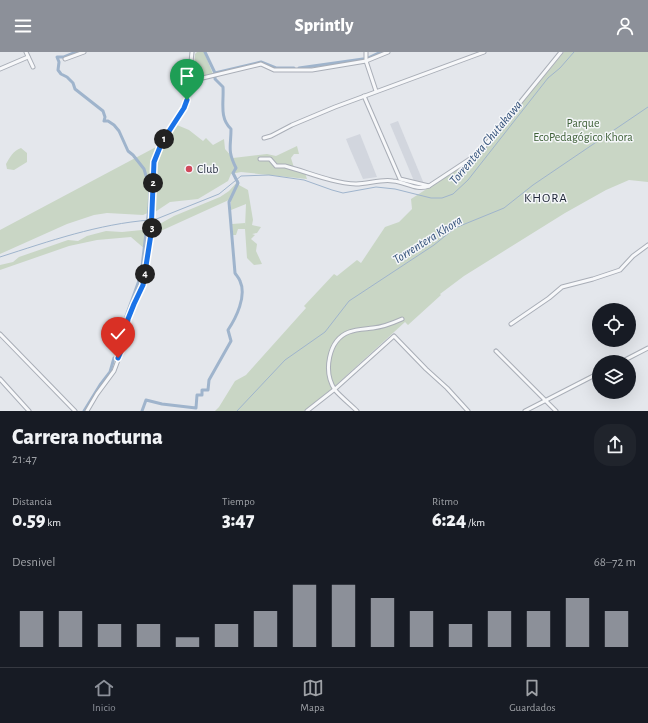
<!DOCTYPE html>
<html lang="es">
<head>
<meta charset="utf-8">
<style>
	:root { --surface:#171b24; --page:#20242c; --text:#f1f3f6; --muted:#9ea1a6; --line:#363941; --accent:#8c9099 }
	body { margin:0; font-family:"Alegreya Sans",sans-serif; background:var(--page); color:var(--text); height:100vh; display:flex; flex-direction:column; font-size:15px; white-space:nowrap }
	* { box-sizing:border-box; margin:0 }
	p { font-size:13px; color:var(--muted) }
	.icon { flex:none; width:22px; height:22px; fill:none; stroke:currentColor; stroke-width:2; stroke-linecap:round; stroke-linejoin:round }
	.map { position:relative; height:359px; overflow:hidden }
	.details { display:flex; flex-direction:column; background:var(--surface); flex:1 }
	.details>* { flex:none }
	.fabs { position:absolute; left:592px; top:251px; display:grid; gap:8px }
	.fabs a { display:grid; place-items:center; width:44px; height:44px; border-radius:50%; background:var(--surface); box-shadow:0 4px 16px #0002; font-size:20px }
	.pin { position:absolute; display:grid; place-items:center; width:34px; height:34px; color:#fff; margin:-41px -17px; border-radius:50% 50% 50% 0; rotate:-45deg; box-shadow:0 0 4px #0007 }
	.pin .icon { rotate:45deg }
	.km { position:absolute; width:20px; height:20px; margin:-10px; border-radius:50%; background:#222; color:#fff; font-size:11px; line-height:20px; text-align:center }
	.round { display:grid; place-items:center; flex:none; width:42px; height:42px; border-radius:16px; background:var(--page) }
	.head { display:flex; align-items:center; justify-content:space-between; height:68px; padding:0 12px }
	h1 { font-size:22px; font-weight:800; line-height:30px }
	.metrics { display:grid; grid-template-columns:repeat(3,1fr); gap:6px; height:68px; padding:4px 12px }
	.metrics div { display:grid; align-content:center }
	.metrics b { font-size:20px; font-weight:800 }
	.metrics small { font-size:11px; font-weight:400 }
	.metrics p { font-size:11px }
	.chart { height:112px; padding:8px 12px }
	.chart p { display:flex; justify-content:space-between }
	.chart svg { width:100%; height:72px; margin-top:4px; stroke:var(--accent); stroke-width:6 }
	header { display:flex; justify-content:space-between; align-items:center; height:52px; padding:0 12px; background:var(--accent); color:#fff; font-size:18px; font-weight:800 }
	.dock { display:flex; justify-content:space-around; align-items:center; height:56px; border-top:1px solid var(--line); background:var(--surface); font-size:11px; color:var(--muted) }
	.dock a { display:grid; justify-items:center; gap:2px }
	.dock .selected { color:var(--accent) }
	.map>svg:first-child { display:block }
</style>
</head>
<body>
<header><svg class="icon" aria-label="menu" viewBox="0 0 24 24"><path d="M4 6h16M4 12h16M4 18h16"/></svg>Sprintly<svg class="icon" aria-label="person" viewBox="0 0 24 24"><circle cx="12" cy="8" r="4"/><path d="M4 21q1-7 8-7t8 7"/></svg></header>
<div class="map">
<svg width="648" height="359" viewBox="0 0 648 359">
	<rect width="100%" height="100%" fill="#e4e7ec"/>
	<g fill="#d2d6de">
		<path d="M 398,69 L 422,127 L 424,132 L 414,129 L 390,72 Z"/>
		<path d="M 360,82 L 377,125 L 363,127 L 350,97 L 346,87 Z"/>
	</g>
	<g fill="#c9d6c5">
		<path d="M 197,0 L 204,0 L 213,22 L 194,26 L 195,2 Z"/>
		<path d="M 564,0 L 648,0 L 648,130 L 629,128 L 606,138 L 565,161 L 464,224 L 440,242 L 441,243 L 408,273 L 405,270 L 335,334 L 304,359 L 215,359 L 219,355 L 235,329 L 246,323 L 306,256 L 304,254 L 334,222 L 337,224 L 357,208 L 361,211 L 385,175 L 399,170 L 412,157 L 411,147 L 478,104 Z"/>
		<path d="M 177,73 L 189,78 L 203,89 L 206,86 L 213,93 L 224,87 L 225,97 L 233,106 L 267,102 L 276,104 L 297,94 L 299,102 L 294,102 L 291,106 L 295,119 L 305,121 L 307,127 L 241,120 L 231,122 L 228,129 L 198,147 L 170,150 L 155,160 C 157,147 153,135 155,122 C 158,103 167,88 177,73 Z"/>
		<path d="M 156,95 L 150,118 L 151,137 L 150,160 L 143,163 L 107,161 L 94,163 L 67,172 L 0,202 L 0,178 Z"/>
		<path d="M 21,96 L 27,101 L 27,110 L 14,118 L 7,117 L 6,112 C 10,105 13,99 21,96 Z"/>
		<path d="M 239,128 L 239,133 L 248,138 L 253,168 L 252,173 L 261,175 L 257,181 L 252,182 L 255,183 L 251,187 L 257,192 L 256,199 L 262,212 L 254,213 L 247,206 L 245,177 L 238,177 L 236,183 L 233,183 L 232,172 L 245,171 L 245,175 L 246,152 L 231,158 L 231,147 L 154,182 L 156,174 L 174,164 L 220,145 L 229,139 Z"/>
		<path d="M 149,176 L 146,198 L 131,185 L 97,188 L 69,194 L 0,218 L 0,213 L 13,210 L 19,205 L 68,188 L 78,189 L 87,184 L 106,179 L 122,180 L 142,178 Z"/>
	</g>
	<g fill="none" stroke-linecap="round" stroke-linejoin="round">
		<g stroke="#9fb4cc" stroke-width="1">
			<path d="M 154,168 L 219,142 L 241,124 L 269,123 L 304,128 L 332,138 L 343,141 L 376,135 L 395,137 L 431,146 L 442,146 L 453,142 L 468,128 L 548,26 L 560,16 L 574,0"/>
			<path d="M 0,205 C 50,189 98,172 150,168"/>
			<path d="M 237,359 L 285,308 L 325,280 L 349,249 L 434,193 L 455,176 L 504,156 L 533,133 L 648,55"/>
		</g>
		<g stroke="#9fb4cc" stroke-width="3">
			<path d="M 76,0 L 64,5 L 57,5 L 59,10 L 58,18 L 61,22 L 67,25 L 73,31 L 75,37 L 103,59 L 105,65 L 104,69 L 108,69 L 114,73 L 119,79 L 128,99 L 133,103 L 144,117 L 150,137 L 149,156 L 141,223 L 125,267 L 122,289 L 117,299"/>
			<path d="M 205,0 L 215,21 L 261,10 L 276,16 L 294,16"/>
			<path d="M 368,6 L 381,0"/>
			<path d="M 299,16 L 363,7"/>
			<path d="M 84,359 L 100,333 L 110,320 L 114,306"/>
			<path d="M 142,359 L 146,348 L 162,352 L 196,356 L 197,343 L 202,343 L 202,338 L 208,338 L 209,328 L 231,289 L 228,278 C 236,266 247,244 240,229 C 239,226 236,223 235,221 L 229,150 L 238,131 L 233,121 L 236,116 C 227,98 231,95 231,77 C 219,66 224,50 223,35 L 215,27 L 215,24"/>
		</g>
		<defs>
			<g id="minor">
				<path d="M 26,0 L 33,15"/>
				<path d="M 366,0 L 366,9 L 376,39"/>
				<path d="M 65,7 L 84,0"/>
				<path d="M 0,17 L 28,5"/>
				<path d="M 190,29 L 261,12 L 274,18 L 312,18 L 366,9 L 388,0"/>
				<path d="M 364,44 L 400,127 L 429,134"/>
				<path d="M 264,86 L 271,84 L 292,73 L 335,55 L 484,0"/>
				<path d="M 260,107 L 270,107 L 276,114 L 285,114 C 308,120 332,131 356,132 C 368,132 381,127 393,129 C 406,130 416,139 429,134 L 479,101 L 561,0"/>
				<path d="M 511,272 L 549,246 L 562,235 L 593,227 L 620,218 L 633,204 L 648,193"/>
				<path d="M 0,282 L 75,359"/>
				<path d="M 496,299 L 556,359"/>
				<path d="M 621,310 L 648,296"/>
				<path d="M 0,327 L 29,359"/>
				<path d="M 87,359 L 97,342 L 114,319 L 124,292 L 128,267 L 134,251 L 143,233 L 151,182 L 154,110 L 162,90 L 184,56 L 187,48 L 192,0"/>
				<path d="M 307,359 L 335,337 L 394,284 L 426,317 L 447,336 L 468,359"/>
				<path d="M 357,359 C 350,352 341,345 335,338 C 323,320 328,288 349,280 C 356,277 365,277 373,276 C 383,275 393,271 402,267"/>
				<path d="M 525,359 L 599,321"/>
			</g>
		</defs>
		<use href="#minor" stroke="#a9aeb7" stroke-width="5"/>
		<use href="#minor" stroke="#f7f8fa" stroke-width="3"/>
	</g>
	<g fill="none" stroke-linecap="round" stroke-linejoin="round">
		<defs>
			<path id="route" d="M 118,306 L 124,292 L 128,267 L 134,252 L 143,233 L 151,182 L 154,110 L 162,90 L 184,56 L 187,48"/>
		</defs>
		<use href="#route" stroke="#fff" stroke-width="8"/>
		<use href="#route" stroke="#1a73e8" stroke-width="5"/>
	</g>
	<circle fill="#d1495b" stroke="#f4f6f9" stroke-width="1.5" cx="189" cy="117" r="4"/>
	<g text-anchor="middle" stroke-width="3" stroke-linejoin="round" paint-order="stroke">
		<g font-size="12" fill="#3f6138" stroke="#f4f6f9">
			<text x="583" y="75">Parque<tspan x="583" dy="14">EcoPedagógico Khora</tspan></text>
		</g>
		<g font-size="12" fill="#2b3445" stroke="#f4f6f9" text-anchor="start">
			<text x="197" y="121">Club</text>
		</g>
		<g font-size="13" font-style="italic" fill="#34527a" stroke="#f4f6f9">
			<text transform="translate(485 90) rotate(-50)" y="5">Torrentera Chutakawa</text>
			<text transform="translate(427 187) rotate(-32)" y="5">Torrentera Khora</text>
		</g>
		<g font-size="13" letter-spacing="1" fill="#1d2536" stroke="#f4f6f9">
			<text x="546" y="150">KHORA</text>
		</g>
	</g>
</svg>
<div class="fabs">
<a><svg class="icon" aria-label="locate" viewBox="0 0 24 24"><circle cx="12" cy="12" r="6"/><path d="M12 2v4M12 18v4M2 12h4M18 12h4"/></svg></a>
<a><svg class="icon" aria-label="layers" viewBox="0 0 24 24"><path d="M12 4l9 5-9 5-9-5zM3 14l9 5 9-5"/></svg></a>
</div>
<div class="pin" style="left:187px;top:48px;background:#1e9e55"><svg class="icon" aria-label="arrive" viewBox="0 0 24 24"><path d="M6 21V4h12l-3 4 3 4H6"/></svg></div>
<div class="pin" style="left:118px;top:306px;background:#d93025"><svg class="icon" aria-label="check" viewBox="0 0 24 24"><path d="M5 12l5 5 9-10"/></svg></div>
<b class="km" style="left:164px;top:87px">1</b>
<b class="km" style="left:153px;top:131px">2</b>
<b class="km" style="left:152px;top:176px">3</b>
<b class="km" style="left:145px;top:222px">4</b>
</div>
<section class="details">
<div class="head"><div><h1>Carrera nocturna</h1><p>21:47</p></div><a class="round"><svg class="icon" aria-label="share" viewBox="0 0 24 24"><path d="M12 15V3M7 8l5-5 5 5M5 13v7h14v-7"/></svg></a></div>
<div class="metrics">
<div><p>Distancia</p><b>0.59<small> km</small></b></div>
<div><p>Tiempo</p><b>3:47</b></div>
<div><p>Ritmo</p><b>6:24<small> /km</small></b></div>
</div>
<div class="chart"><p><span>Desnivel</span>68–72 m</p>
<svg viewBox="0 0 160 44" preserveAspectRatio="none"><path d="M5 44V22M15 44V22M25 44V30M35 44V30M45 44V38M55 44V30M65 44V22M75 44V6M85 44V6M95 44V14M105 44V22M115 44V30M125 44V22M135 44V22M145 44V14M155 44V22"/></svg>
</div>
</section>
<nav class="dock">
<a class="selected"><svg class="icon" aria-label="home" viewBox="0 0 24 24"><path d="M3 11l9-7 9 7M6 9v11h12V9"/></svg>Inicio</a>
<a><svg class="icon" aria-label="map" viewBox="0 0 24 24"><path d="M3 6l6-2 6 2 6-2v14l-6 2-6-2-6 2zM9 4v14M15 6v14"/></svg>Mapa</a>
<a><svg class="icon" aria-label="saved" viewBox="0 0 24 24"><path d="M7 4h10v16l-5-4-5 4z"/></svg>Guardados</a>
</nav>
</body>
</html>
